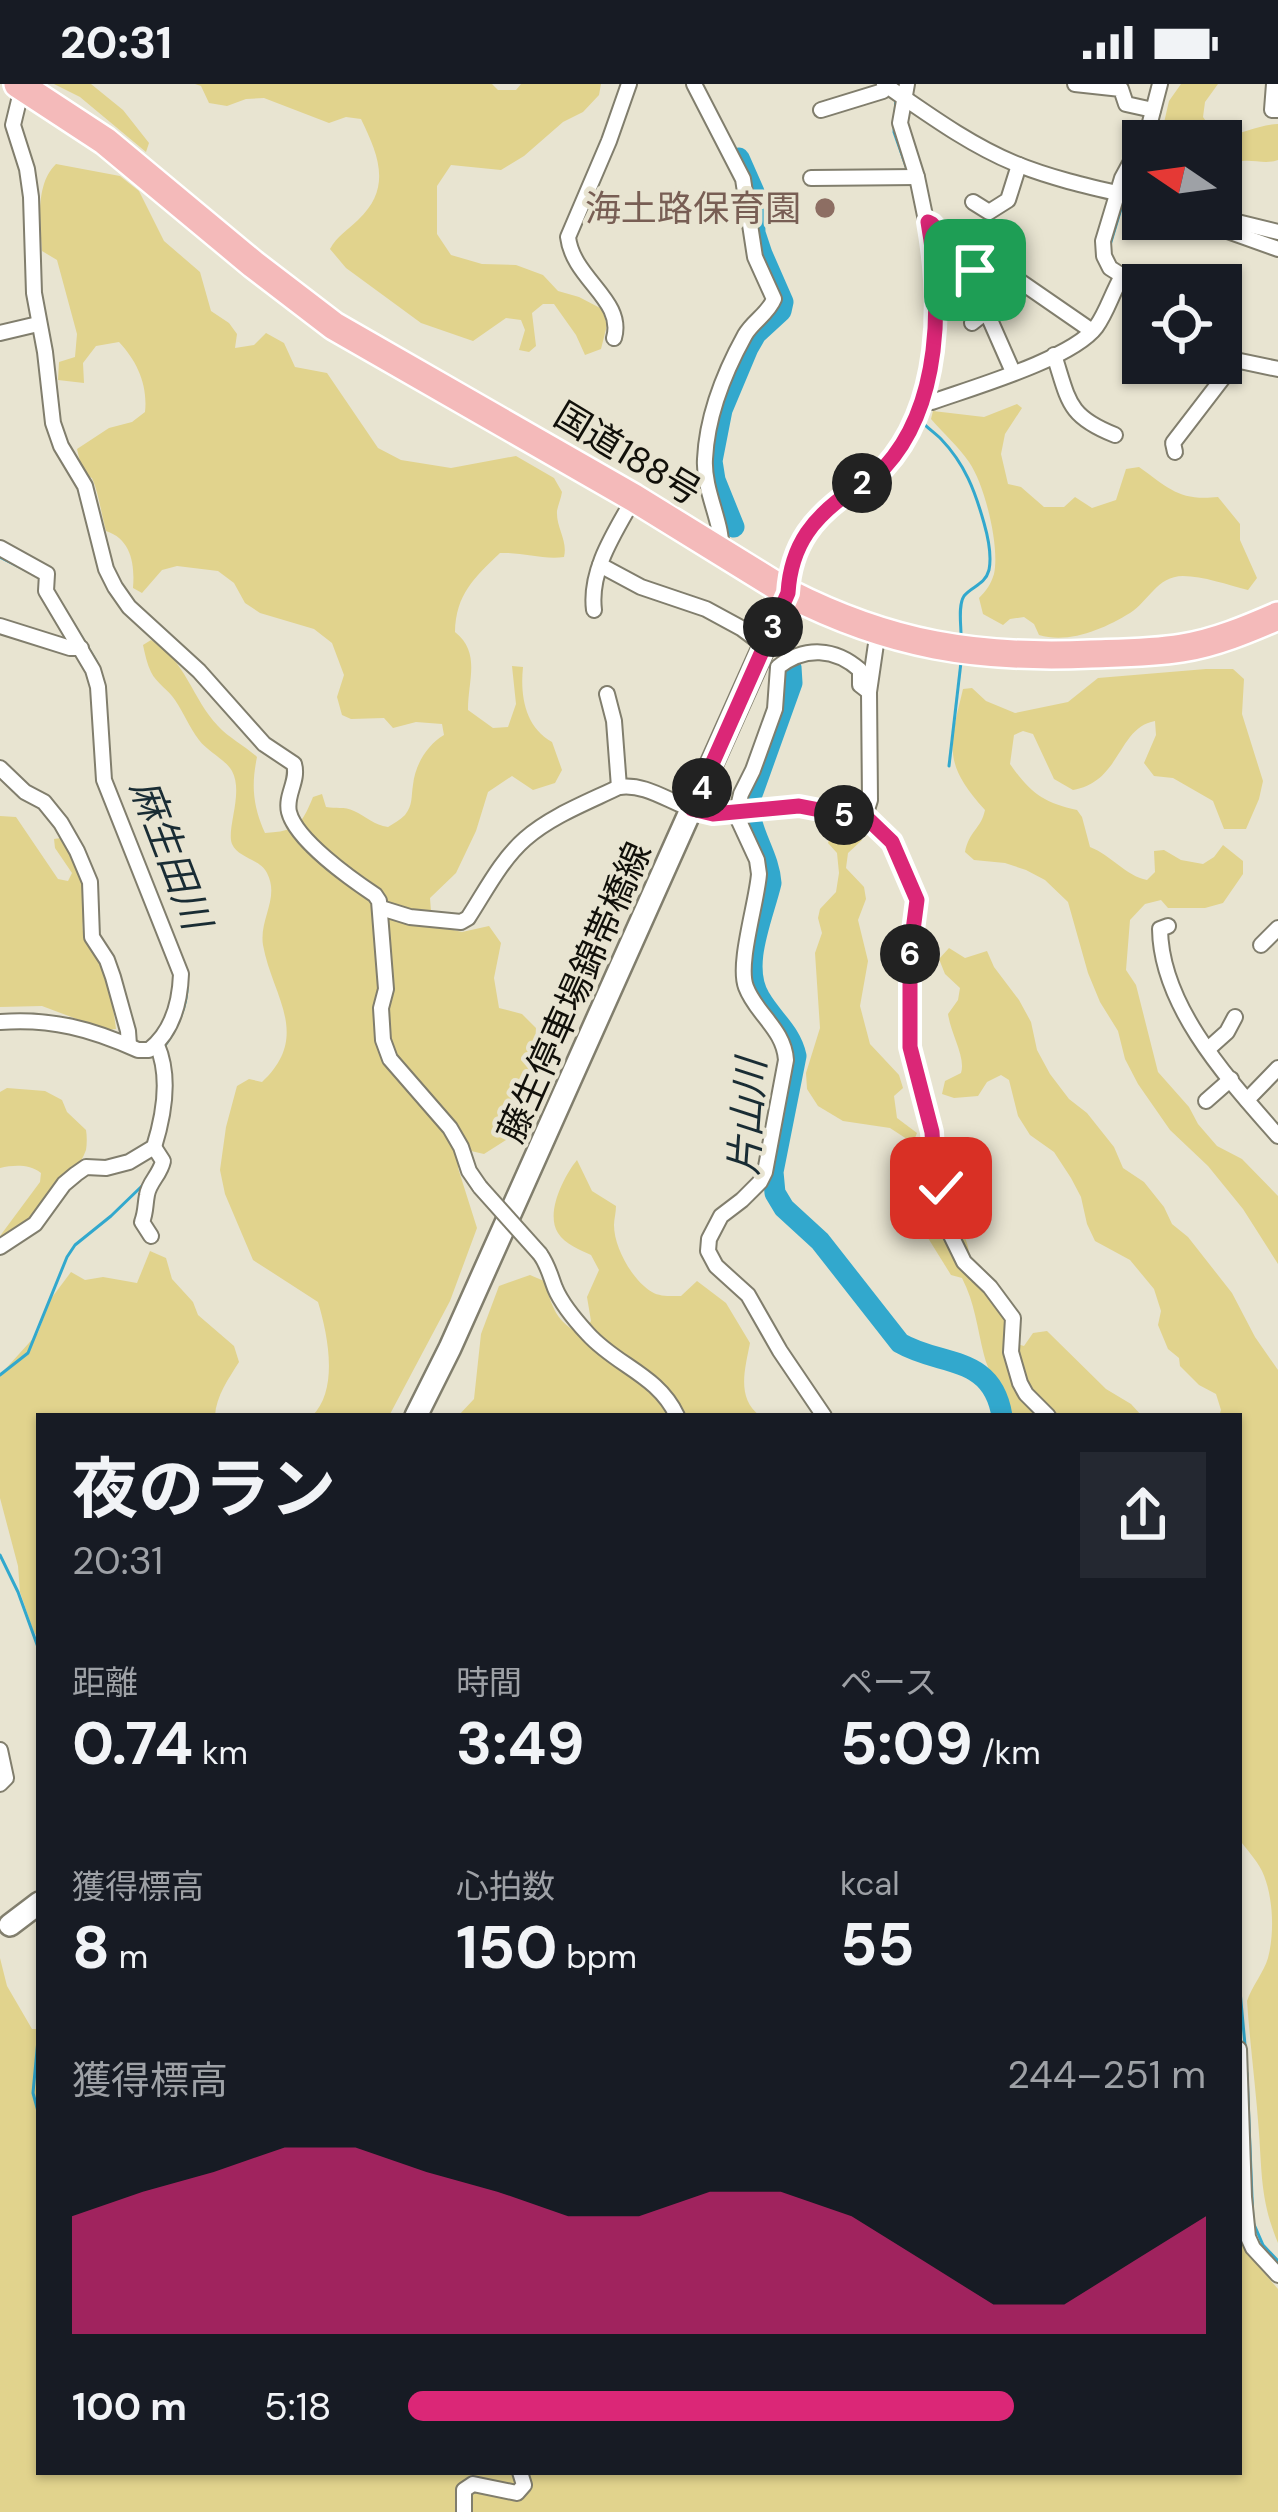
<!DOCTYPE html>
<html lang="ja">
<head>
<meta charset="utf-8">
<style>
	:root { --surface:#171b24; --page:#242831; --text:#f1f3f6; --muted:#9ea1a6; --accent:#db2777 }
	body { margin:0; font-family:"DM Sans","Noto Sans JP",sans-serif; background:var(--page); color:var(--text); height:100vh; display:flex; flex-direction:column; font-size:45px; white-space:nowrap }
	* { box-sizing:border-box; margin:0 }
	p { font-size:39px; color:var(--muted) }
	.icon { flex:none; width:66px; height:66px; fill:none; stroke:currentColor; stroke-width:2; stroke-linecap:round; stroke-linejoin:round }
	.map { position:relative; flex:1; overflow:hidden }
	.side { position:absolute; left:36px; top:1329px; width:1206px; height:1062px; display:flex; flex-direction:column; background:var(--surface); border-radius:0px; box-shadow:0 3px 9px #0004 }
	.side>* { flex:none }
	.needle { width:78px; rotate:283deg }
	.fabs { position:absolute; left:1122px; top:36px; display:grid; gap:24px }
	.fabs a { display:grid; place-items:center; width:120px; height:120px; border-radius:0px; background:var(--surface); box-shadow:0 3px 9px #0004; font-size:60px }
	.pin { position:absolute; display:grid; place-items:center; width:102px; height:102px; color:#fff; margin:-51px; border-radius:24px; box-shadow:0 6px 18px #0006 }
	.km { position:absolute; width:60px; height:60px; margin:-30px; border-radius:50%; background:#222; color:#fff; font-size:33px; line-height:60px; text-align:center }
	.round { display:grid; place-items:center; flex:none; width:126px; height:126px; border-radius:0px; background:var(--page) }
	.overview { display:flex; align-items:center; justify-content:space-between; height:204px; padding:0 36px }
	h1 { font-size:66px; font-weight:700; line-height:90px }
	.metrics { display:grid; grid-template-columns:repeat(3,1fr); gap:18px; height:204px; padding:12px 36px }
	.metrics div { display:grid; align-content:center }
	.metrics b { font-size:60px; font-weight:700 }
	.metrics small { font-size:33px; font-weight:400 }
	.metrics p { font-size:33px }
	.chart { height:336px; padding:24px 36px }
	.chart p { display:flex; justify-content:space-between }
	.chart svg { width:100%; height:216px; margin-top:12px; fill:var(--accent); opacity:.7 }
	ul { padding:0 36px; list-style:none; font-size:39px }
	li { display:grid; grid-template-columns:192px 144px 1fr; align-items:center; height:90px }
	li i { height:30px; border-radius:15px; background:var(--accent) }
	.status { display:flex; justify-content:space-between; align-items:center; height:84px; padding:0 60px; background:var(--surface); direction:ltr }
	.status svg { height:33px; fill:currentColor }
	.map>svg:first-child { display:block }
</style>
</head>
<body>
<div class="status"><b>20:31</b><svg viewBox="0 0 49 12"><path d="M0 12V9h3v3zM5 12V6h3v6zM10 12V3h3v9zM15 12V0h3v12zM26 1h20v11H26zM47 4h2v5h-2z"/></svg></div>
<div class="map">
<svg width="1278" height="2428" viewBox="0 0 1278 2428">
	<rect width="100%" height="100%" fill="#e8e4d1"/>
	<g fill="#e1d38d">
		<path d="M 54,0 L 91,0 L 123,26 L 149,59 L 146,68 L 80,13 Z"/>
		<path d="M 195,0 L 492,0 L 498,6 L 516,6 L 521,0 L 601,0 L 599,11 L 583,28 L 563,38 L 524,72 L 501,86 L 451,81 L 437,102 L 437,150 L 451,171 L 482,180 L 516,181 L 543,191 L 558,207 L 579,213 L 602,225 L 607,241 L 601,265 L 585,271 L 576,251 L 554,220 L 543,220 L 532,229 L 536,262 L 529,268 L 519,266 L 525,246 L 521,236 L 506,234 L 473,257 L 421,239 L 346,184 L 330,165 C 337,152 347,147 358,136 C 392,104 379,72 361,35 L 346,33 L 329,39 L 264,14 L 246,15 L 227,22 L 209,19 L 201,2 Z"/>
		<path d="M 1181,0 L 1218,0 L 1205,18 L 1203,33 L 1215,50 C 1242,53 1255,41 1278,40 L 1278,76 C 1264,81 1251,74 1237,78 C 1231,79 1227,81 1221,80 L 1221,57 C 1200,57 1174,63 1163,43 L 1169,17 Z"/>
		<path d="M 56,80 L 120,92 L 139,107 L 164,157 L 200,188 L 211,227 L 229,239 L 237,250 L 235,264 L 254,261 L 266,249 L 284,259 L 295,283 L 327,289 L 378,364 L 401,376 L 451,384 L 516,372 L 554,394 L 562,408 C 561,415 558,421 557,427 C 556,444 568,456 564,473 C 543,476 522,468 500,469 C 474,494 456,510 455,548 C 481,569 468,595 468,626 L 493,644 L 508,643 L 516,620 L 512,582 L 523,583 C 520,612 525,643 552,658 L 562,686 L 555,699 L 533,706 L 512,692 L 488,708 L 476,747 L 456,789 L 430,814 L 432,841 L 462,848 L 489,842 L 501,859 L 494,894 L 499,924 L 522,930 L 536,944 L 534,975 L 506,1056 L 484,1070 L 471,1067 L 458,1084 L 477,1144 L 450,1217 L 389,1332 L 312,1332 C 339,1306 328,1251 318,1218 L 253,1176 L 225,1110 L 220,1086 L 226,1043 L 237,1002 L 249,995 L 262,998 C 312,951 272,912 263,861 C 259,835 280,814 267,789 C 260,775 238,774 232,760 C 226,745 244,709 232,687 C 225,675 208,668 199,656 C 189,643 184,629 175,616 C 169,606 156,599 151,588 C 147,580 145,570 143,561 L 151,556 C 186,576 192,615 218,642 C 229,654 245,662 257,673 C 251,702 253,722 265,749 C 297,747 301,742 313,713 L 322,710 L 326,723 C 336,725 344,722 354,727 C 367,733 374,741 388,743 C 394,739 400,736 405,731 C 413,721 411,713 413,701 C 415,681 427,661 444,651 L 442,640 L 416,638 L 393,644 L 384,634 L 351,635 L 342,631 L 337,613 L 344,591 L 332,559 L 314,545 L 260,529 L 245,519 L 234,499 L 218,487 L 177,482 L 162,486 L 142,509 L 133,504 C 135,480 131,455 106,447 C 101,429 99,410 92,394 L 83,390 L 77,365 L 109,344 L 132,338 L 145,328 C 148,301 137,277 119,258 L 96,262 L 83,279 L 84,299 L 58,296 L 59,278 L 75,273 L 77,250 L 57,176 L 42,167 C 40,140 35,100 56,80 Z"/>
		<path d="M 1017,320 L 1022,324 L 1005,350 L 1001,370 L 1008,400 L 1021,403 L 1044,423 L 1064,423 L 1075,413 L 1092,424 L 1116,416 L 1126,385 L 1139,383 C 1170,405 1179,417 1218,413 L 1240,440 L 1240,456 L 1257,494 L 1248,506 C 1228,501 1203,492 1183,492 C 1157,492 1148,518 1130,529 C 1104,545 1069,560 1039,551 L 1034,540 L 1024,533 L 1010,535 L 1003,541 L 983,530 L 979,514 C 986,507 991,500 994,490 C 1000,463 985,401 969,378 C 959,363 943,349 931,335 L 933,327 L 984,333 Z"/>
		<path d="M 1206,585 L 1233,585 L 1244,595 L 1242,630 L 1263,697 L 1259,715 L 1246,745 L 1224,745 L 1213,717 L 1173,694 L 1154,692 L 1144,679 L 1156,651 L 1155,637 C 1118,643 1121,698 1073,706 L 1054,695 L 1033,650 L 1023,647 L 1014,651 L 1010,680 C 1030,709 1044,719 1077,726 L 1082,733 L 1090,763 C 1111,771 1126,792 1147,796 L 1155,788 L 1154,767 L 1164,766 L 1181,776 L 1203,780 L 1214,773 L 1223,761 L 1243,777 L 1243,790 L 1223,819 L 1205,824 L 1168,824 L 1161,816 L 1145,820 L 1130,836 L 1126,886 L 1136,901 L 1158,988 L 1189,1023 L 1198,1040 L 1217,1062 L 1242,1075 L 1278,1112 L 1278,1180 L 1243,1125 L 1208,1082 L 1170,1046 L 1138,1000 L 1125,975 L 1118,947 L 1100,918 L 1088,889 L 1068,818 L 1045,796 L 1026,786 L 1005,779 L 974,776 L 965,768 C 969,747 981,745 985,726 C 943,680 949,663 963,605 L 972,604 L 986,617 L 1015,629 L 1068,618 L 1098,594 Z"/>
		<path d="M 0,732 L 16,733 L 58,795 L 68,797 L 72,789 L 55,764 L 54,755 L 61,754 C 74,772 88,793 87,816 C 86,829 79,841 85,854 C 88,863 95,870 99,879 C 109,901 113,921 116,945 L 106,946 L 42,922 L 0,923 Z"/>
		<path d="M 833,745 L 856,750 L 862,756 L 848,769 L 846,784 L 864,803 L 866,815 L 858,836 L 868,877 L 860,922 L 870,960 L 899,991 L 903,1004 L 894,1012 L 897,1034 L 917,1049 L 913,1059 L 890,1044 L 843,1037 L 818,1022 L 807,1005 L 806,989 L 820,944 L 815,869 L 822,849 L 818,834 L 820,825 L 836,808 L 839,789 L 837,769 L 828,759 Z"/>
		<path d="M 949,864 L 965,874 L 987,867 L 994,883 L 1019,916 L 1031,938 L 1037,966 L 1050,990 L 1069,1015 L 1087,1029 L 1114,1063 L 1123,1084 L 1144,1098 L 1164,1123 L 1172,1140 L 1188,1153 L 1232,1209 L 1255,1253 L 1278,1286 L 1278,2159 C 1261,2118 1262,2092 1259,2049 C 1256,2005 1250,1961 1247,1917 C 1252,1902 1264,1888 1268,1874 C 1275,1848 1273,1810 1262,1787 C 1256,1775 1246,1765 1239,1755 L 1239,1332 L 1219,1332 L 1221,1326 L 1216,1310 L 1199,1301 L 1180,1282 L 1179,1274 L 1168,1265 L 1158,1241 L 1161,1227 L 1154,1205 L 1130,1176 L 1095,1157 L 1087,1140 L 1081,1113 L 1071,1094 L 1054,1068 L 1030,1051 L 1018,1032 L 1009,996 L 1001,991 L 987,998 L 978,1012 L 954,1014 L 942,1010 L 945,997 L 961,989 C 966,973 951,951 948,930 L 958,916 L 960,904 L 945,890 L 939,875 Z"/>
		<path d="M 7,1004 L 45,1007 L 62,1016 L 67,1028 L 86,1046 C 87,1052 87,1060 86,1066 C 76,1095 29,1137 5,1154 L 0,1152 L 40,1098 L 41,1089 C 29,1080 14,1081 0,1084 L 0,1008 Z"/>
		<path d="M 577,1076 L 592,1107 L 616,1122 C 616,1129 614,1135 614,1141 C 614,1164 633,1197 652,1208 C 660,1213 672,1212 681,1212 L 697,1197 L 726,1219 L 750,1259 C 745,1285 736,1314 760,1332 L 458,1332 L 474,1315 L 481,1250 L 499,1202 L 530,1191 L 544,1197 C 553,1224 555,1237 582,1251 L 591,1237 L 587,1213 L 599,1186 L 591,1171 C 580,1166 565,1160 558,1149 C 545,1129 564,1092 577,1076 Z"/>
		<path d="M 938,1133 C 944,1135 952,1137 956,1141 C 973,1157 967,1178 977,1197 C 990,1222 1008,1225 1007,1257 L 1024,1262 L 1033,1249 L 1047,1247 L 1106,1305 L 1131,1320 L 1142,1332 L 1057,1332 L 1043,1319 L 1033,1332 L 1008,1332 L 1008,1325 C 1001,1308 988,1288 984,1271 C 977,1244 975,1219 962,1194 L 951,1191 L 928,1154 L 929,1140 Z"/>
		<path d="M 150,1167 L 166,1174 L 172,1195 L 193,1218 L 198,1231 L 234,1262 L 239,1278 C 229,1294 216,1312 215,1332 L 39,1332 L 39,1556 L 33,1546 L 20,1508 L 18,1482 L 0,1414 L 0,1291 L 38,1249 L 50,1216 L 71,1188 L 85,1196 L 103,1193 L 137,1199 Z"/>
		<path d="M 0,1874 L 7,1902 L 32,1945 L 39,1945 L 39,2388 L 1239,2388 L 1239,2151 L 1247,2169 L 1278,2205 L 1278,2428 L 0,2428 Z"/>
	</g>
	<g fill="none" stroke-linecap="round" stroke-linejoin="round">
		<g stroke="#32a8cd" stroke-width="3">
			<path d="M 896,13 L 894,48 L 907,85"/>
			<path d="M 1151,57 L 1158,36"/>
			<path d="M 1128,104 L 1143,73"/>
			<path d="M 1110,161 L 1123,118"/>
			<path d="M 1213,279 L 1223,281"/>
			<path d="M 1233,283 L 1265,289"/>
			<path d="M 920,336 C 926,343 934,348 941,355 C 965,380 975,407 984,439 C 988,453 992,471 989,486 C 985,501 972,502 964,512 C 958,521 961,540 961,550"/>
			<path d="M 0,473 L 39,493"/>
			<path d="M 64,524 L 96,577 L 102,594"/>
			<path d="M 949,682 L 961,578"/>
			<path d="M 164,963 C 178,943 189,919 187,894"/>
			<path d="M 0,1291 L 28,1269 L 67,1173 L 75,1161 L 111,1132 L 143,1101"/>
			<path d="M 0,1471 L 18,1508 L 39,1566"/>
			<path d="M 1239,1896 L 1245,1961"/>
			<path d="M 39,1945 L 33,2009 L 39,2031"/>
			<path d="M 1247,1989 L 1253,2138 L 1263,2161 L 1278,2177"/>
		</g>
		<g stroke="#32a8cd" stroke-width="21">
			<path d="M 734,443 L 715,396 L 712,377 L 722,326 L 748,264 L 756,250 L 781,227 L 783,218 L 762,170 L 755,149 L 754,108 L 739,74"/>
			<path d="M 791,583 L 792,599 L 750,716 C 747,746 769,769 771,799 C 763,833 740,882 760,914 C 772,935 791,948 796,972 L 773,1088 L 775,1109 L 784,1124 L 820,1157 L 900,1259 C 941,1283 992,1270 1002,1332"/>
		</g>
		<defs>
			<g id="street">
				<path d="M 694,0 L 743,95 L 755,173 L 774,215 C 768,230 753,237 745,251 C 724,289 707,332 705,375 C 703,407 724,441 721,467"/>
				<path d="M 884,0 C 925,28 968,60 1014,79 C 1055,96 1100,105 1143,115"/>
				<path d="M 1075,0 L 1121,5 L 1126,20 L 1153,26"/>
				<path d="M 1274,0 L 1272,26 L 1278,26"/>
				<path d="M 20,12 L 13,41 L 27,85 L 31,113 L 34,209 L 45,268 L 53,339 L 61,362 L 85,402 L 106,485 L 115,503 L 129,523 L 199,587 L 264,660 L 294,680 C 299,697 285,711 289,728 C 296,756 351,795 375,811 L 379,817 L 386,905 L 381,924 L 383,956 L 390,975 L 450,1044 L 461,1063 L 469,1087 L 480,1103"/>
				<path d="M 821,26 L 883,7 L 886,2"/>
				<path d="M 811,94 L 917,93"/>
				<path d="M 973,118 L 989,128 L 1008,116 L 1019,81"/>
				<path d="M 1221,134 L 1278,148"/>
				<path d="M 1194,135 L 1278,165"/>
				<path d="M 928,138 L 933,139 L 975,186"/>
				<path d="M 1143,212 L 1129,196 L 1110,184 L 1104,172 L 1103,157 L 1122,94 L 1148,46 L 1160,0"/>
				<path d="M 987,229 L 1013,288"/>
				<path d="M 972,239 L 1005,213 L 1018,196 L 1092,247"/>
				<path d="M 0,249 L 38,240"/>
				<path d="M 614,254 C 625,216 573,195 568,153 L 609,57 L 629,0"/>
				<path d="M 1054,271 C 1069,317 1067,332 1115,351"/>
				<path d="M 1221,273 L 1278,285"/>
				<path d="M 1133,291 L 1133,267 L 1143,252"/>
				<path d="M 923,318 L 932,318 C 971,304 1072,275 1096,243 C 1107,228 1112,209 1122,192"/>
				<path d="M 1175,368 L 1173,359 L 1176,355 L 1229,286 L 1232,276"/>
				<path d="M 0,464 L 47,490 L 46,507 L 93,586 L 98,603 L 104,696 L 181,890 C 180,918 172,948 149,966 L 138,966 C 92,945 51,934 0,938"/>
				<path d="M 600,481 L 641,503 L 706,525 L 741,544 L 765,562"/>
				<path d="M 788,509 L 790,488 L 805,451 L 818,432 L 887,380 L 918,331 L 930,290 L 936,185 L 917,93 L 900,39 L 907,0"/>
				<path d="M 594,526 C 589,486 615,448 634,414"/>
				<path d="M 0,542 L 70,564 L 81,564"/>
				<path d="M 878,546 L 869,608 L 870,716 L 865,732 L 892,758 L 917,816 L 910,869 L 910,963 L 932,1048 L 933,1065 L 941,1104 L 943,1135 L 964,1178 L 990,1203 L 1013,1234 L 1011,1268 L 1020,1299 L 1026,1310 L 1048,1332"/>
				<path d="M 607,610 L 614,637 L 619,703"/>
				<path d="M 0,684 L 25,708 L 44,718 L 61,739 L 77,767 L 90,798 L 92,853 L 107,876 L 113,893 L 128,947 L 129,961"/>
				<path d="M 381,824 L 410,833 L 461,838 L 468,834 C 485,808 501,776 525,755 C 551,732 588,718 619,703 C 648,699 671,720 698,727 C 724,734 764,723 792,723 C 813,722 836,729 857,733 L 865,732"/>
				<path d="M 1168,842 L 1160,845 C 1161,923 1229,996 1278,1052"/>
				<path d="M 1261,861 L 1278,844"/>
				<path d="M 1208,965 L 1227,948 L 1235,933"/>
				<path d="M 1247,1016 L 1278,984"/>
				<path d="M 1206,1017 L 1231,995"/>
				<path d="M 151,1152 L 142,1138 C 146,1128 145,1121 147,1111 C 149,1098 160,1091 163,1077 L 154,1063"/>
				<path d="M 0,1163 L 35,1140 L 64,1100 L 76,1090 L 86,1083 L 106,1084 L 129,1078 L 154,1063 C 164,1031 171,993 157,961"/>
				<path d="M 540,1170 C 548,1181 550,1191 555,1204 C 562,1221 576,1237 588,1250 C 617,1282 658,1291 677,1332"/>
				<path d="M 824,1332 L 780,1267 L 748,1211 L 716,1182 L 708,1167 L 709,1155 L 721,1132 L 742,1116 L 760,1098 L 765,1088 L 786,976 C 784,945 756,930 746,903 C 737,880 757,818 759,790 L 757,776 L 738,735 L 737,727 L 741,710 L 753,686 L 775,625 L 778,583 C 805,562 835,564 860,586 L 860,601 L 869,608"/>
				<path d="M 0,1666 L 6,1694 L 0,1700"/>
				<path d="M 1239,1965 L 1244,2113 L 1248,2153 L 1253,2164 L 1278,2191"/>
				<path d="M 464,2428 L 464,2406 L 473,2400 L 517,2409 L 524,2401 L 520,2388"/>
			</g>
			<g id="secondary">
				<path d="M 416,1332 L 450,1264 L 788,509"/>
				<path d="M 10,1841 L 39,1819"/>
			</g>
			<path id="highway" d="M 18,0 L 105,57 L 253,180 L 334,242 L 634,414 L 788,509 C 890,561 977,575 1091,570 C 1121,569 1152,569 1182,564 C 1215,559 1248,545 1278,532"/>
		</defs>
		<use href="#street" stroke="#817e6d" stroke-width="18"/>
		<use href="#secondary" stroke="#817e6d" stroke-width="26"/>
		<use href="#highway" stroke="#fff" stroke-width="32"/>
		<use href="#street" stroke="#fff" stroke-width="14"/>
		<use href="#secondary" stroke="#fff" stroke-width="21"/>
		<use href="#highway" stroke="#f4baba" stroke-width="27"/>
		<defs>
			<path id="street-bridge" d="M 480,1103 L 540,1170"/>
		</defs>
		<use href="#street-bridge" stroke="#817e6d" stroke-width="18" stroke-linecap="butt"/>
		<use href="#street-bridge" stroke="#fff" stroke-width="14"/>
	</g>
	<g fill="none" stroke-linecap="round" stroke-linejoin="round">
		<defs>
			<path id="route" d="M 941,1104 L 933,1065 L 932,1048 L 910,963 L 910,869 L 917,816 L 892,758 L 865,732 L 856,733 L 799,722 L 713,730 L 692,725 L 788,509 C 791,460 814,432 854,405 C 864,398 876,393 884,384 C 942,321 942,217 928,138 L 932,140 L 975,186"/>
		</defs>
		<use href="#route" stroke="#fff" stroke-width="24"/>
		<use href="#route" stroke="#db2777" stroke-width="15"/>
	</g>
	<circle fill="#8d6e63" stroke="#e8e4d1" stroke-width="4.5" cx="825" cy="124" r="12"/>
	<g text-anchor="middle" stroke-width="9" stroke-linejoin="round" paint-order="stroke">
		<g font-size="36" fill="#785e54" stroke="#e8e4d1" text-anchor="end">
			<text x="801" y="137">海土路保育園</text>
		</g>
		<g font-size="36" fill="#11100a" stroke="#e8e4d1">
			<text transform="translate(628 369) rotate(31)" y="13">国道188号</text>
			<text transform="translate(574 908) rotate(-66)" y="13">藤生停車場錦帯橋線</text>
		</g>
		<g font-size="39" font-style="italic" fill="#192c34" stroke="#e8e4d1">
			<text transform="translate(171 770) rotate(69)" y="14">麻生田川</text>
			<text transform="translate(747 1033) rotate(-86)" y="14">片山川</text>
		</g>
	</g>
</svg>
<div class="fabs">
<a><svg class="needle" viewBox="-14 -14 28 28"><path d="M0-13l5 13h-10z" fill="#e53935"/><path d="M0 13l5-13h-10z" fill="#9ea1a6"/></svg></a>
<a><svg class="icon" aria-label="locate" viewBox="0 0 24 24"><circle cx="12" cy="12" r="6"/><path d="M12 2v4M12 18v4M2 12h4M18 12h4"/></svg></a>
</div>
<div class="pin" style="left:975px;top:186px;background:#1e9e55"><svg class="icon" aria-label="arrive" viewBox="0 0 24 24"><path d="M6 21V4h12l-3 4 3 4H6"/></svg></div>
<div class="pin" style="left:941px;top:1104px;background:#d93025"><svg class="icon" aria-label="check" viewBox="0 0 24 24"><path d="M5 12l5 5 9-10"/></svg></div>
<b class="km" style="left:862px;top:399px">2</b>
<b class="km" style="left:773px;top:543px">3</b>
<b class="km" style="left:702px;top:704px">4</b>
<b class="km" style="left:844px;top:731px">5</b>
<b class="km" style="left:910px;top:870px">6</b>
<section class="side">
<div class="overview"><div><h1>夜のラン</h1><p>20:31</p></div><a class="round"><svg class="icon" aria-label="share" viewBox="0 0 24 24"><path d="M12 15V3M7 8l5-5 5 5M5 13v7h14v-7"/></svg></a></div>
<div class="metrics">
<div><p>距離</p><b>0.74<small> km</small></b></div>
<div><p>時間</p><b>3:49</b></div>
<div><p>ペース</p><b>5:09<small> /km</small></b></div>
</div>
<div class="metrics">
<div><p>獲得標高</p><b>8<small> m</small></b></div>
<div><p>心拍数</p><b>150<small> bpm</small></b></div>
<div><p>kcal</p><b>55</b></div>
</div>
<div class="chart"><p><span>獲得標高</span>244–251 m</p>
<svg viewBox="0 0 160 44" preserveAspectRatio="none"><path d="M0 44V20L10 15L20 11L30 6L40 6L50 11L60 15L70 20L80 20L90 15L100 15L110 20L120 29L130 38L140 38L150 29L160 20V44z"/></svg>
</div>
<ul>
<li><b>100 m</b>5:18<i style="width:76%"></i></li>
</ul>
</section>
</div>
</body>
</html>
